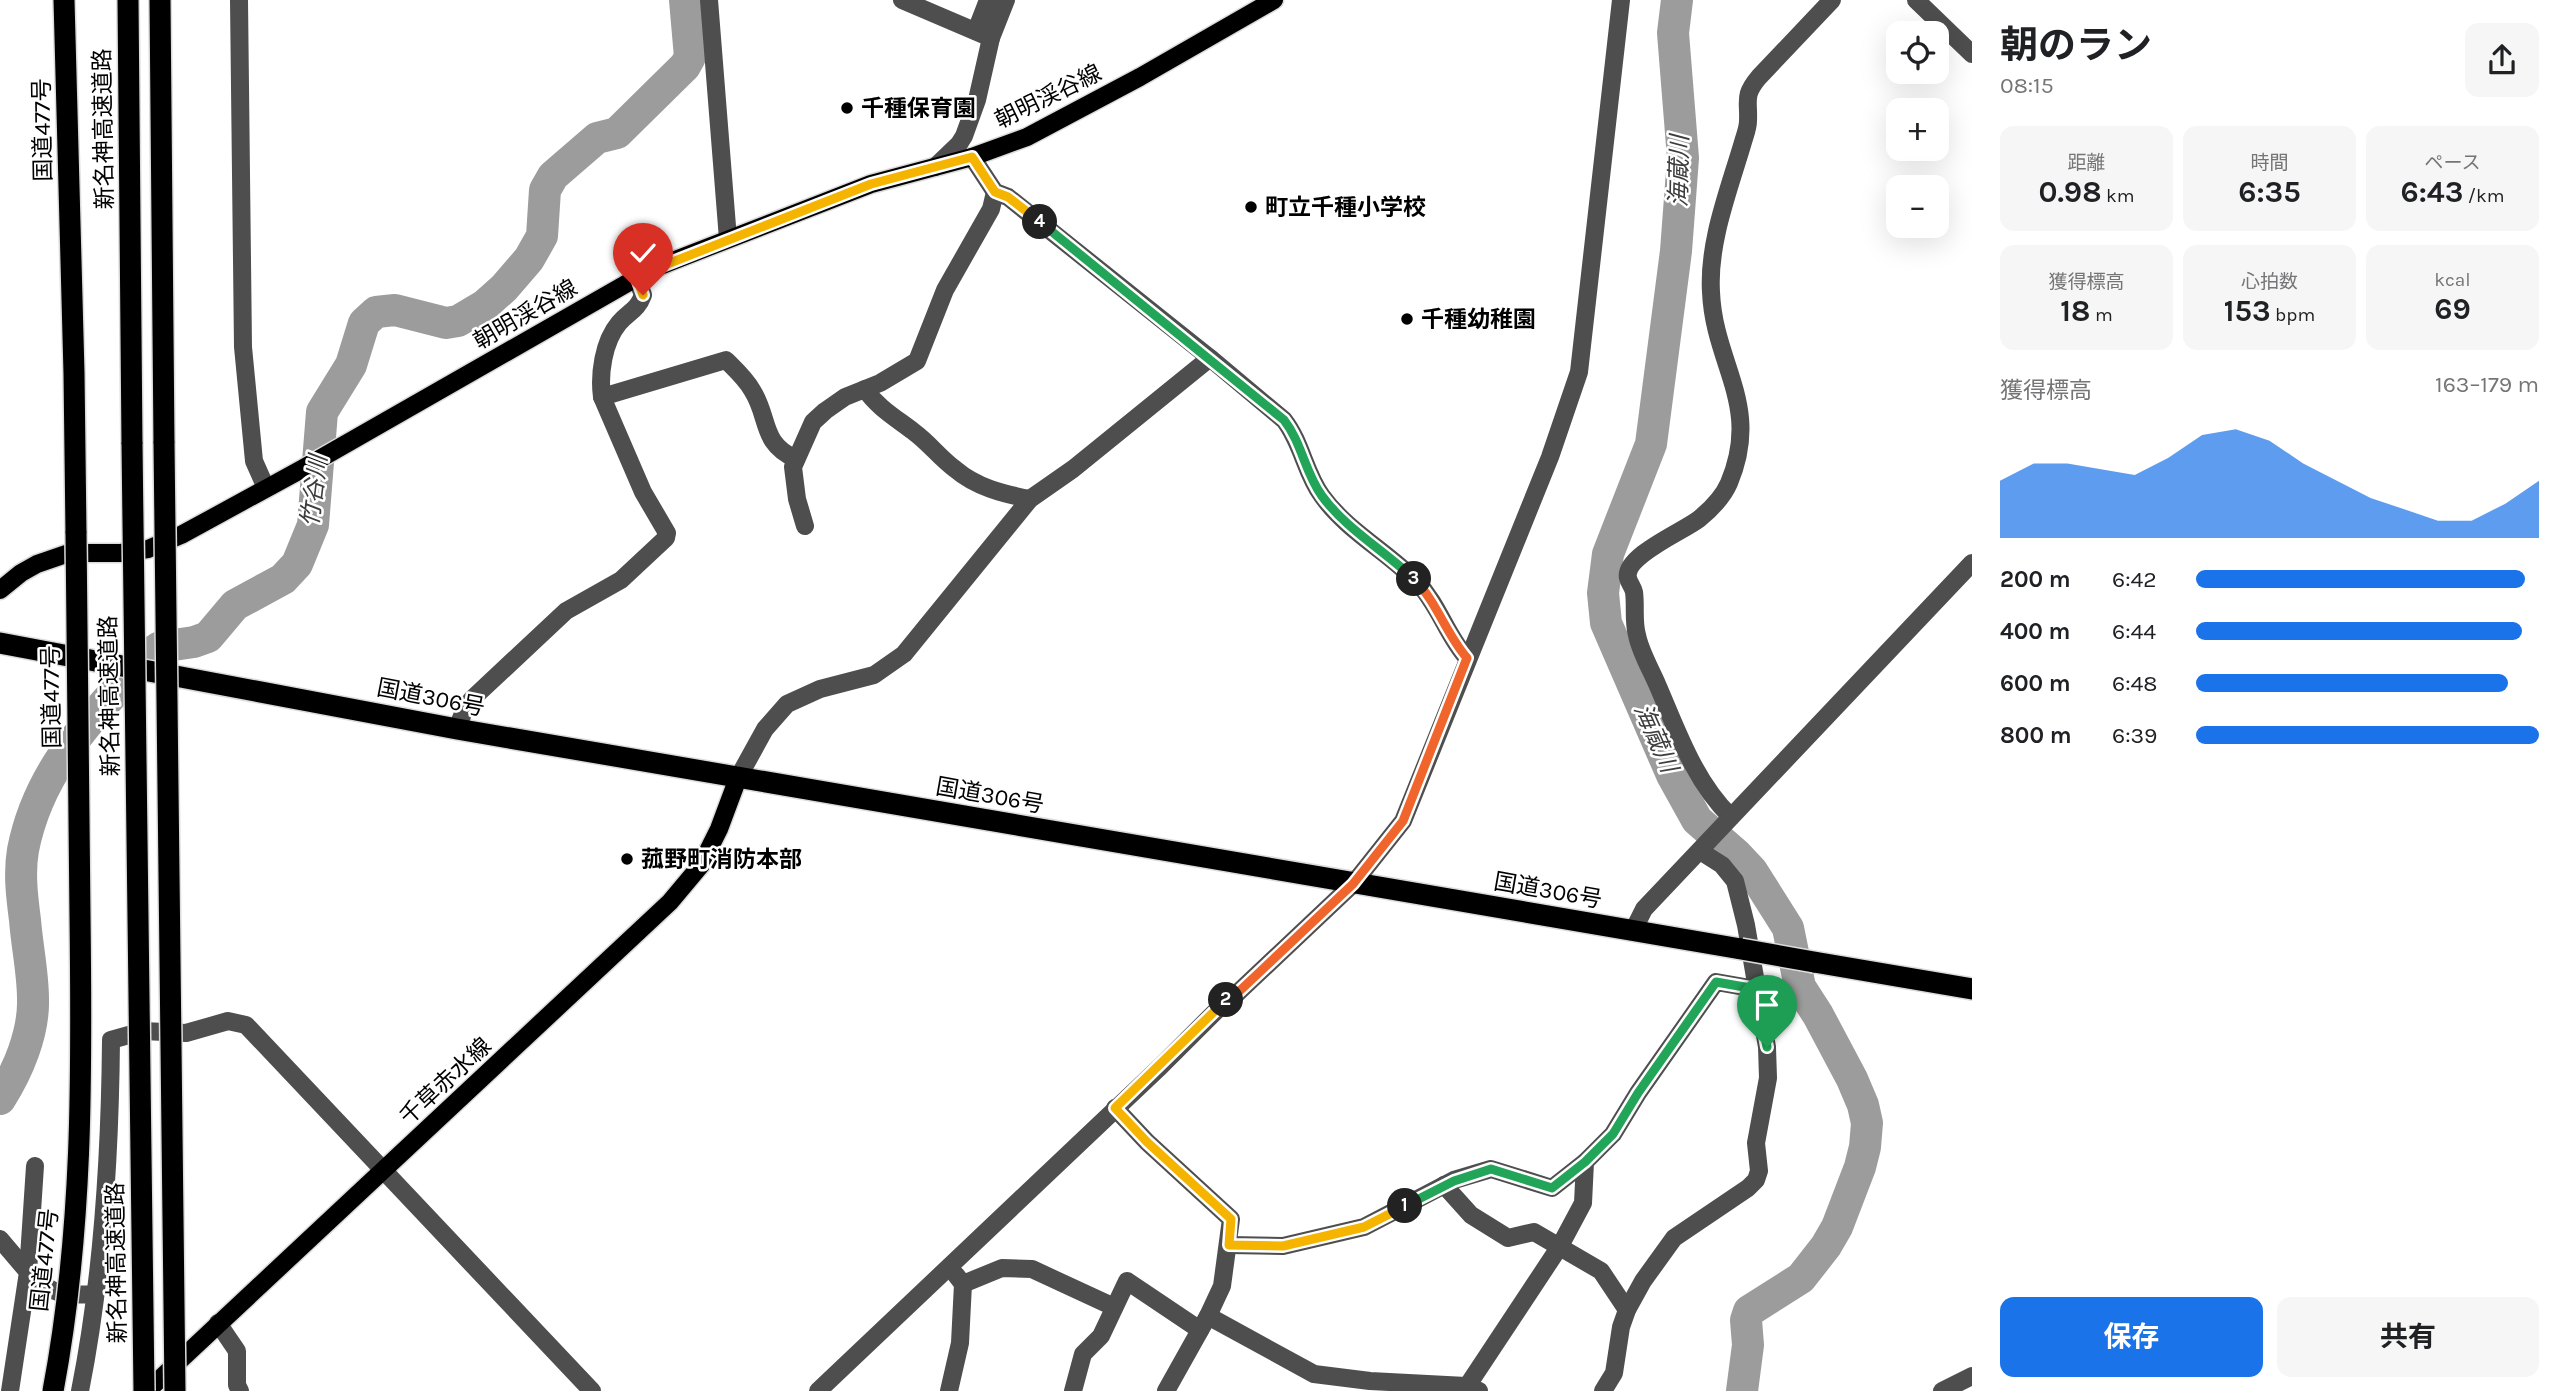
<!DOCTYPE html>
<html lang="ja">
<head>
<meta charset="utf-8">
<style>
	:root { --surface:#fff; --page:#f6f6f6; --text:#202124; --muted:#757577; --accent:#1a73e8 }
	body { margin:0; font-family:Karla,"Noto Sans JP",sans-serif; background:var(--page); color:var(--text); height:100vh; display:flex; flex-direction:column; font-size:26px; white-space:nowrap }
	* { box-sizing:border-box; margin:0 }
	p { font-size:23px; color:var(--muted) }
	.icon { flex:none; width:38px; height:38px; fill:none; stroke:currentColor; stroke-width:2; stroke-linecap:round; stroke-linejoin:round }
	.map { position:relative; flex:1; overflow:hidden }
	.side { display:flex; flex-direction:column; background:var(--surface); width:595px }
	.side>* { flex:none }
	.tools { position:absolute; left:1886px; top:21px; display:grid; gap:14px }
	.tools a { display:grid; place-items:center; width:63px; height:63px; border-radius:14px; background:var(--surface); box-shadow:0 7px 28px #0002; font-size:35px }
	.pin { position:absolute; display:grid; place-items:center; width:60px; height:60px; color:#fff; margin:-72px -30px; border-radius:50% 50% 50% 0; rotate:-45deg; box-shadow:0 0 7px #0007 }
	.pin .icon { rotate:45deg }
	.km { position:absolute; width:35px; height:35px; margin:-18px; border-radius:50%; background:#222; color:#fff; font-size:19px; line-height:35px; text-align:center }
	.round { display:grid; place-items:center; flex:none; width:74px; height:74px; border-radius:14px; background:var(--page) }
	.summary { display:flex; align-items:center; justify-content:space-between; height:119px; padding:0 28px }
	h1 { font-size:38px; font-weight:700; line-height:52px }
	.figures { display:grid; grid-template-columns:repeat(3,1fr); gap:10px; height:119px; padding:7px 28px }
	.figures div { display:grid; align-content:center; border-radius:14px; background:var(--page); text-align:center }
	.figures b { font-size:30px; font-weight:700 }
	.figures small { font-size:19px; font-weight:400 }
	.figures p { font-size:19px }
	.chart { height:196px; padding:14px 28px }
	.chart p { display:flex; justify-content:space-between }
	.chart svg { width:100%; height:126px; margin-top:7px; fill:var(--accent); opacity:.7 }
	.button { display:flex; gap:14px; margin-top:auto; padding:14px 28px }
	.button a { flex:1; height:80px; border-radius:14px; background:var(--accent); color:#fff; font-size:28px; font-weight:700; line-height:80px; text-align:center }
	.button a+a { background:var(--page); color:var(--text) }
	ul { padding:0 28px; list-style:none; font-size:23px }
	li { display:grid; grid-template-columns:112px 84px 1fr; align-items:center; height:52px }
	li i { height:18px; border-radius:9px; background:var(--accent) }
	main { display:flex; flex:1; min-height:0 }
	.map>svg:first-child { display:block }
</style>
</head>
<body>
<main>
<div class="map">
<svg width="1972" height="1391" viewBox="0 0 1972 1391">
	<rect width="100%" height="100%" fill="#fff"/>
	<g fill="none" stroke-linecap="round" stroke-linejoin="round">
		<g stroke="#9c9c9c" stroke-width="32">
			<path d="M 1677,0 L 1673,33 L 1683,158 L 1676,251 L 1651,444 L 1608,554 L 1603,593 L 1606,623 L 1672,775 L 1697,820 L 1736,854 L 1752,871 L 1788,928 L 1800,987 L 1818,1015 L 1852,1079 L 1863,1105 L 1867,1123 L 1865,1147 L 1860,1167 L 1837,1227 L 1826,1246 L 1801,1278 L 1749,1311 L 1746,1320 L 1748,1345 L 1742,1391"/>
			<path d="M 0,1099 C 18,1071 34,1033 33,999 C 33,973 27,946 25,920 C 22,897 19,873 23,850 C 39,767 93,717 147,656 L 160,647 L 194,642 L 208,637 L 235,605 L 283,579 L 297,564 L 313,525 L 322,412 L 351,365 L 364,323 L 376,312 L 395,310 L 446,323 L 458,321 L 485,305 L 504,288 L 529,259 L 542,236 L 545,190 L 553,176 L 597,138 L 617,133 L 685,66 L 690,57 L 685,0"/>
		</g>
		<defs>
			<g id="major">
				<path d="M 0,590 L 21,573 L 37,564 L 69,553 L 121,553 L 148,549 L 181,535 L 302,469 L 652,269 L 871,184 L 972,157 L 1027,137 L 1140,77 L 1274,0"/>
				<path d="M 147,1391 L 670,902 L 701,865 L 719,829 L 738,778"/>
			</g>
			<g id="highway">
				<path d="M 64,0 L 74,373 L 76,533"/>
				<path d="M 128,0 L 132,444"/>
				<path d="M 160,0 L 164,443"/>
				<path d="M 0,643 L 457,729 L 1741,949"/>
				<path d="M 1814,962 L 1972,989"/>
			</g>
		</defs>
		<use href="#major" stroke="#dbdbdb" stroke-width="21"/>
		<use href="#highway" stroke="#dbdbdb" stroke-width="24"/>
		<g stroke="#4e4e4e" stroke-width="18">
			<path d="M 239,0 L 243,347 L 254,461 L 266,488"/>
			<path d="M 709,0 L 728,239"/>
			<path d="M 902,0 L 991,38"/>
			<path d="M 1916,0 L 1972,54"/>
			<path d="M 976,31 L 988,0"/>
			<path d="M 972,157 L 995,192 L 1008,197 L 1210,358 L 1284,420 C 1302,443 1305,473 1322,496 C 1347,531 1388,552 1417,582 C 1439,605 1447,636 1467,658"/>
			<path d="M 935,167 L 959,144 L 964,136 L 977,100 L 991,38 L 1006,0"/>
			<path d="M 865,389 C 878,408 896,418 914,432 C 929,443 940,458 955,469 C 976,487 1003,494 1030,499"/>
			<path d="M 602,397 L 726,360 C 735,369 746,379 752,390 C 770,418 760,443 796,459"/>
			<path d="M 805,526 L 797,499 L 793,467 L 813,422 L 825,411 L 845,397 L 880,383 L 917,361 L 945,290 L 991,209 L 995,192"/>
			<path d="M 457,729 L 465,708 L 472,699 L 566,611 L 621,580 L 666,538 L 667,533 L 643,492 L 602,397 C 599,375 603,342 619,323 C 629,311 637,311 643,295 L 637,279"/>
			<path d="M 738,778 L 765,729 L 787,704 L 820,689 L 874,675 L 904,654 L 1030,499 L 1073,469 L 1210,358"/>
			<path d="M 1731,817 C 1694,781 1677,730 1657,684 C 1650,668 1640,651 1637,635 C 1633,621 1636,606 1634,592 C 1633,587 1629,583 1628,578 C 1623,556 1684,531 1699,519 C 1710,510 1723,497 1729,483 C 1762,405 1714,365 1711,292 C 1708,242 1729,190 1743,142 C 1745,135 1748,128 1748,121 C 1749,100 1743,96 1759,77 L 1832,0"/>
			<path d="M 1633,931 L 1644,909 L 1972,563"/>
			<path d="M 1115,1108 L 1147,1142 L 1231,1219 L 1222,1286 L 1208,1316 L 1166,1391"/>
			<path d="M 35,1166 L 28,1272 C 52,1295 63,1296 95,1294"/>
			<path d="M 1444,1185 L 1471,1215 L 1508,1238 L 1534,1232 L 1601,1271 L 1627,1310"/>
			<path d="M 0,1239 L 28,1272 L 10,1391"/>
			<path d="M 1229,1245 L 1283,1246 L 1364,1227 L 1454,1180 L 1491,1169 L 1552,1188 L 1585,1162"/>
			<path d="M 963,1284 L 1002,1268 L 1032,1269 L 1114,1307"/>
			<path d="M 1208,1316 L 1314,1374 L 1370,1381 L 1466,1386 L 1479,1391"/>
			<path d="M 218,1323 L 237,1351 L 237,1385 L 240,1391"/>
			<path d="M 80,1391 C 103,1276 110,1158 111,1040 L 143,1031 L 186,1033 L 228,1021 L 246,1025 L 592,1391"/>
			<path d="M 818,1391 L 1161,1066 L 1227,1000 L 1230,1000 L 1353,884 L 1403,821 L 1550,457 L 1579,372 L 1621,0"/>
			<path d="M 949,1391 L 960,1343 L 963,1284 L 956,1275"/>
			<path d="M 1073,1391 L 1083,1354 L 1101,1336 L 1127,1281 L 1200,1330"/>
			<path d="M 1464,1391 L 1560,1246 L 1583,1203 L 1585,1162 L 1613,1134 L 1638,1093 L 1716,982 L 1756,989"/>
			<path d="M 1603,1391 L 1614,1373 L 1621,1327 L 1627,1310 L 1643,1281 L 1674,1238 L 1748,1188 L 1756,1180 L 1759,1171 L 1756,1143 L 1768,1078 L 1767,1047 L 1746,925 L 1735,881 L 1722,865 L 1700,851"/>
			<path d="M 1942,1391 L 1972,1376"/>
		</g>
		<use href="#major" stroke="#000" stroke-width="18"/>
		<use href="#highway" stroke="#000" stroke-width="21"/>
		<defs>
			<g id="highway-bridge">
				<path d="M 164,443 L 175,1391"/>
				<path d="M 132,444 L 144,1391"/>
				<path d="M 1741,949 L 1814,962"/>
				<path d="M 53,1391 C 83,1232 82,1076 80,915 C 79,787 77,660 76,533"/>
			</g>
		</defs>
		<use href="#highway-bridge" stroke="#dbdbdb" stroke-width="24" stroke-linecap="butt"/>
		<use href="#highway-bridge" stroke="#000" stroke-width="21"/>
	</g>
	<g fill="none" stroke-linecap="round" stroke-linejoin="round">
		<defs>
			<path id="split-1" d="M 1405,1206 L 1454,1181 L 1491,1169 L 1552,1188 L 1585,1162 L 1613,1134 L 1638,1093 L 1716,982 L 1756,989 L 1767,1047"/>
			<path id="split-2" d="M 1226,1000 L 1115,1108 L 1147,1142 L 1231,1219 L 1229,1245 L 1283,1246 L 1364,1227 L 1405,1206"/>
			<path id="split-3" d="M 1226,1000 L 1230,1000 L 1353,884 L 1403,821 L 1467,658 C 1446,634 1437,602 1414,579"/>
			<path id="split-4" d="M 1040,222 L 1284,420 C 1302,443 1305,473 1322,496 C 1346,529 1385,551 1414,579"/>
			<path id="split-5" d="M 643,295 L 637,279 L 652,270 L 871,184 L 972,157 L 995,192 L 1008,197 L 1040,222"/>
		</defs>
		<use href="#split-1" stroke="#fff" stroke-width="14"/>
		<use href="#split-2" stroke="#fff" stroke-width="14"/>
		<use href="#split-3" stroke="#fff" stroke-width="14"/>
		<use href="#split-4" stroke="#fff" stroke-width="14"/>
		<use href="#split-5" stroke="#fff" stroke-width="14"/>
		<use href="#split-1" stroke="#22a559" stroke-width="9"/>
		<use href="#split-2" stroke="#f5b400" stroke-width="9"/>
		<use href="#split-3" stroke="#f0652b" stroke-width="9"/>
		<use href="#split-4" stroke="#22a559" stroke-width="9"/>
		<use href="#split-5" stroke="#f5b400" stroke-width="9"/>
	</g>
	<g fill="#000" stroke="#fff" stroke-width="2.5">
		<circle cx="847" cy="108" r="7"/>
		<circle cx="1251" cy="207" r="7"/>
		<circle cx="1407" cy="319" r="7"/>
		<circle cx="627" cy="859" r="7"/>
	</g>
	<g text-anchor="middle" stroke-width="5" stroke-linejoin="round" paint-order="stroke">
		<g font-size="23" fill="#000" stroke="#fff">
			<text transform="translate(1048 96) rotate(-26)" y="8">朝明渓谷線</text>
			<text transform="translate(103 129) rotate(-91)" y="8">新名神高速道路</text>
			<text transform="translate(42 130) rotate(-91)" y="8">国道477号</text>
			<text transform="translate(525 314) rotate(-30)" y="8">朝明渓谷線</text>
			<text transform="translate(109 696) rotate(-91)" y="8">新名神高速道路</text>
			<text transform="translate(51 697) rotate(-91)" y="8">国道477号</text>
			<text transform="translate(431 697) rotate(11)" y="8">国道306号</text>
			<text transform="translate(990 795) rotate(10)" y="8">国道306号</text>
			<text transform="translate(1548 890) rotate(10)" y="8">国道306号</text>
			<text transform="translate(445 1081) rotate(-43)" y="8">千草赤水線</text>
			<text transform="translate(44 1260) rotate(-84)" y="8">国道477号</text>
			<text transform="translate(116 1263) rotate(-91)" y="8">新名神高速道路</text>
		</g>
		<g font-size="23" font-weight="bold" fill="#000" stroke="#fff" text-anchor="start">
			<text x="861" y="116">千種保育園</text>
			<text x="1265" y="215">町立千種小学校</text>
			<text x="1421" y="327">千種幼稚園</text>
			<text x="641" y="867">菰野町消防本部</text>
		</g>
		<g font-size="24" font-style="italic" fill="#3d3d3d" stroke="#fff">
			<text transform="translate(1679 171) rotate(-89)" y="8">海蔵川</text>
			<text transform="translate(314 491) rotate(-83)" y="8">竹谷川</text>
			<text transform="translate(1656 738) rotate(66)" y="8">海蔵川</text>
		</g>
	</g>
</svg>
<div class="tools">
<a><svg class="icon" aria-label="locate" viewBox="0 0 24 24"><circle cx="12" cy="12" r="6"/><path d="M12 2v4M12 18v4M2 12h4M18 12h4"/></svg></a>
<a>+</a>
<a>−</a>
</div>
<div class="pin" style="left:1767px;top:1047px;background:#1e9e55"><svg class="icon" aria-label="arrive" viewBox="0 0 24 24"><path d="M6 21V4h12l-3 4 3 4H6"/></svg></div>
<div class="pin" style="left:643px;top:295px;background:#d93025"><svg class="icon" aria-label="check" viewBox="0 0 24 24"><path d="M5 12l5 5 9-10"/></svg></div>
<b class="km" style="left:1405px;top:1206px">1</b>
<b class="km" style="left:1226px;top:1000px">2</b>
<b class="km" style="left:1414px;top:579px">3</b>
<b class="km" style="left:1040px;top:222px">4</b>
</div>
<section class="side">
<div class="summary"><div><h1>朝のラン</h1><p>08:15</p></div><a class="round"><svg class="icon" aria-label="share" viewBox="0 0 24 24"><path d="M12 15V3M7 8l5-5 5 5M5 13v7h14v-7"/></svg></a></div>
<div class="figures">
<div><p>距離</p><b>0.98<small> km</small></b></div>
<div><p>時間</p><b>6:35</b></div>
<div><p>ペース</p><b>6:43<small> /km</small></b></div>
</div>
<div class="figures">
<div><p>獲得標高</p><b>18<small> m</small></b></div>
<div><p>心拍数</p><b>153<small> bpm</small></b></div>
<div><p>kcal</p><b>69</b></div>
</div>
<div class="chart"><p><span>獲得標高</span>163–179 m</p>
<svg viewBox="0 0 160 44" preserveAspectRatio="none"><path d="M0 44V24L10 18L20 18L30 20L40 22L50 16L60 8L70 6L80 10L90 18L100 24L110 30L120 34L130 38L140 38L150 32L160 24V44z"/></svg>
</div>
<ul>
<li><b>200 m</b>6:42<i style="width:96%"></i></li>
<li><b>400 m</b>6:44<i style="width:95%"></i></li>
<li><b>600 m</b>6:48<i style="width:91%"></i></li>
<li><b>800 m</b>6:39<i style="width:100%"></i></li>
</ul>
<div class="button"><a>保存</a><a>共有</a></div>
</section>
</main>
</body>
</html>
